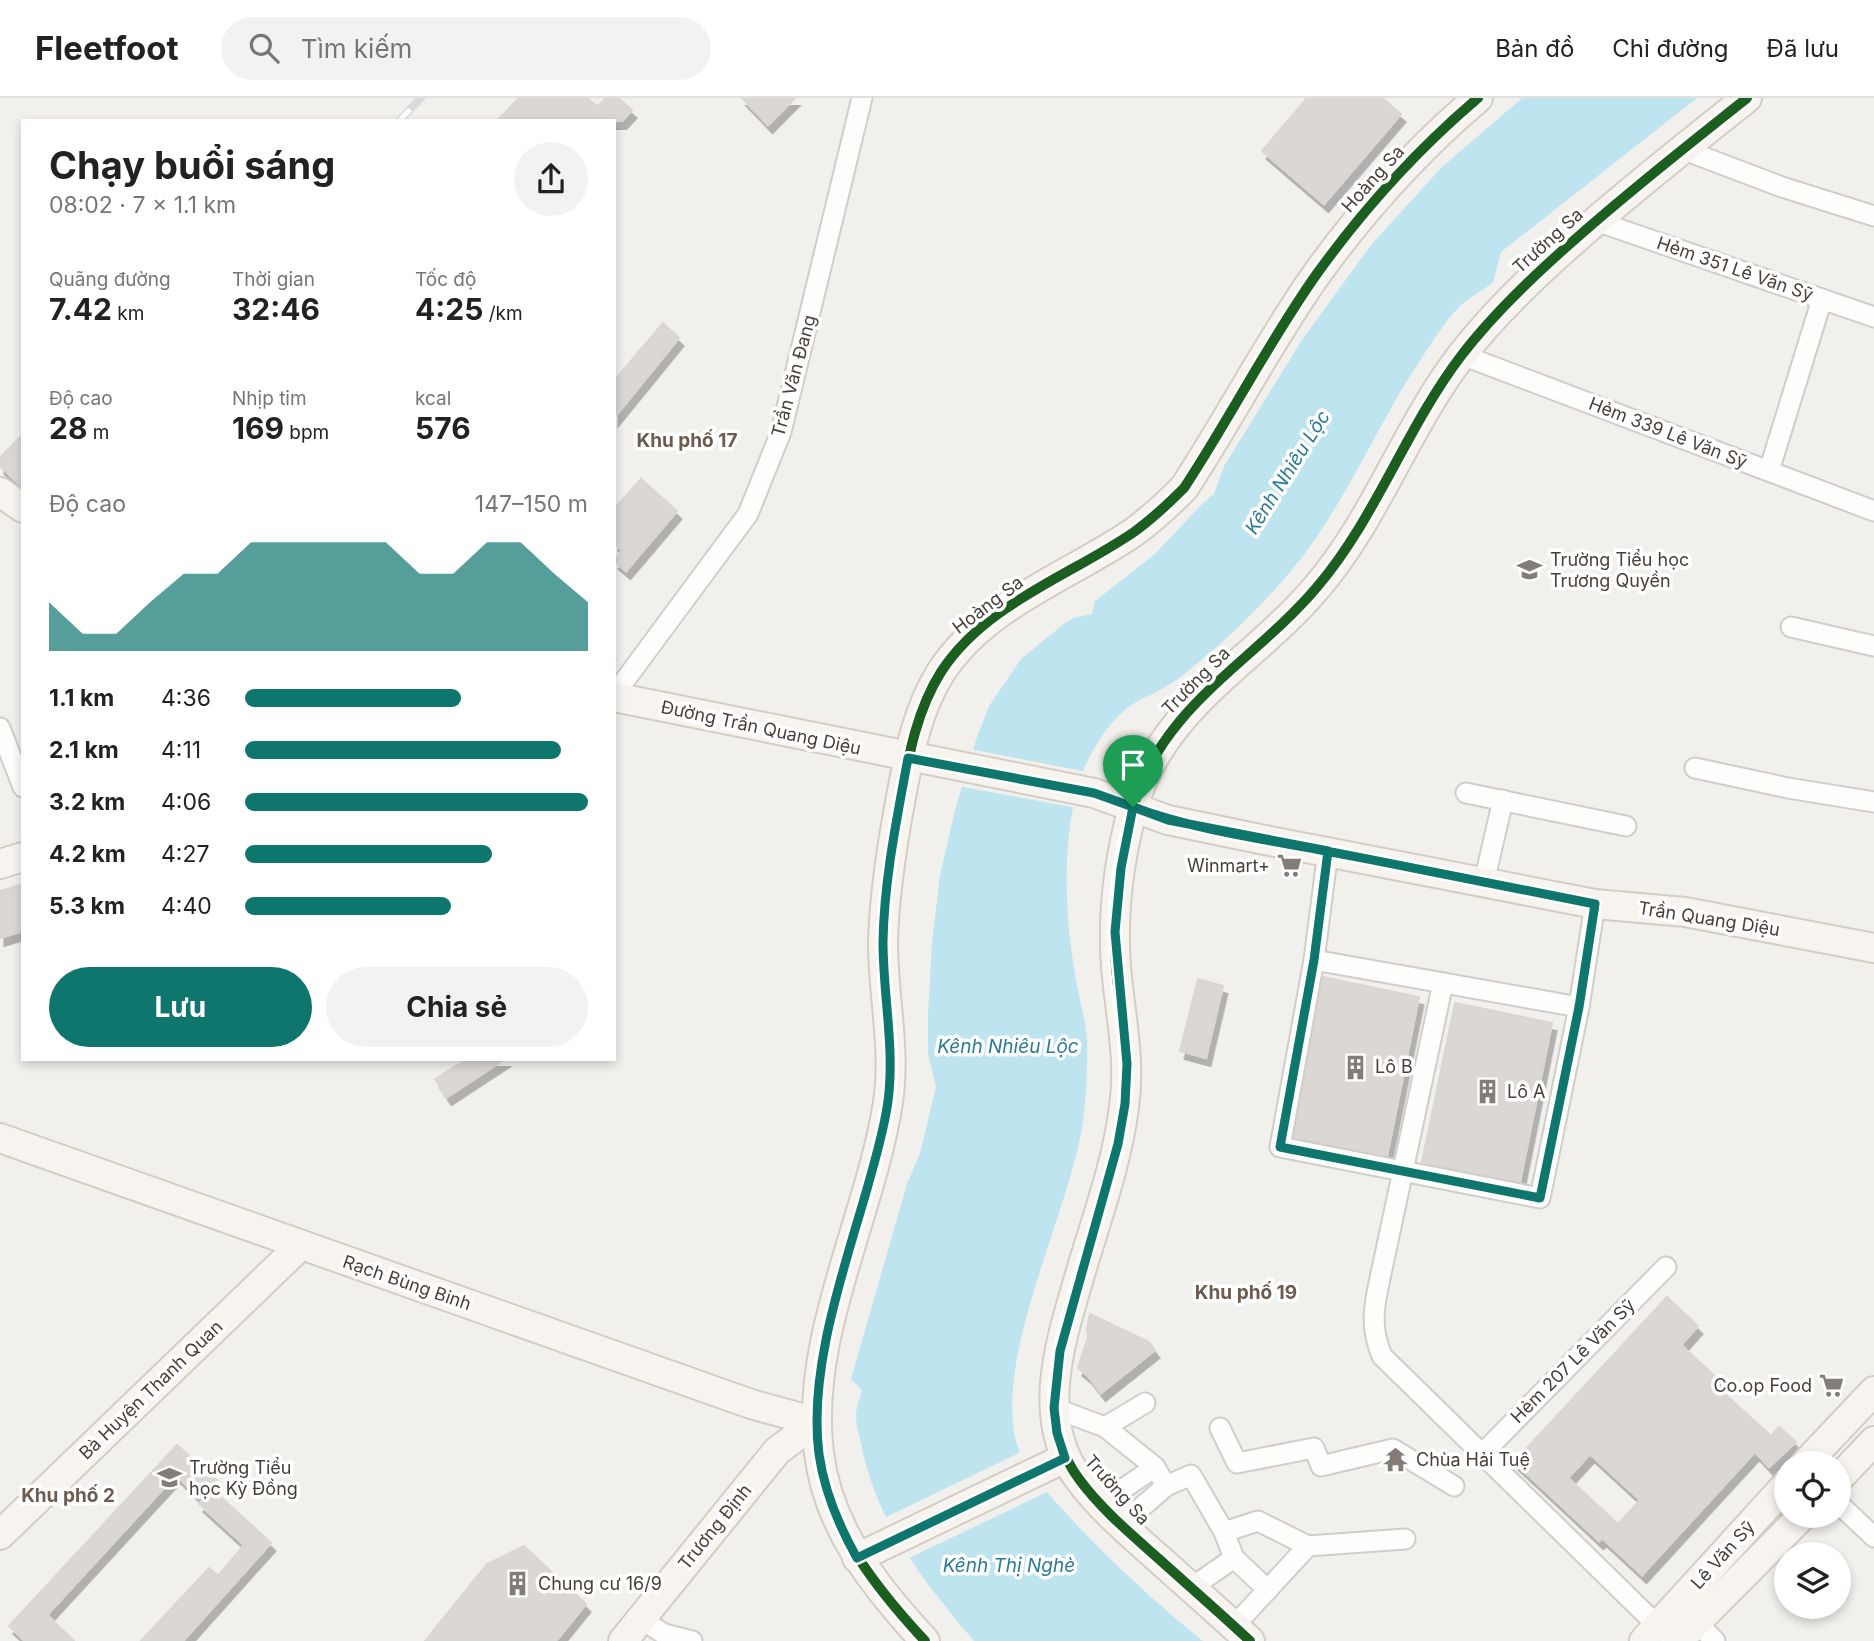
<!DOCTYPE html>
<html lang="vi">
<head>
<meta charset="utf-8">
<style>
	:root { --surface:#fff; --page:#f2f2f2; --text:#222; --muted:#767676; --line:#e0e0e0; --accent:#0f766e }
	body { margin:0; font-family:Inter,sans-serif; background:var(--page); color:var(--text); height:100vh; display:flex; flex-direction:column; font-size:26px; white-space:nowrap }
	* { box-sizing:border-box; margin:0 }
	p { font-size:23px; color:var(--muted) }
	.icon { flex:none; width:38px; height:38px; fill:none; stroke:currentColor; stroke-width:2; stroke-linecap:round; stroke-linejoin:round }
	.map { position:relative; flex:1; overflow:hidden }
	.sheet { position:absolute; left:21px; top:21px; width:595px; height:942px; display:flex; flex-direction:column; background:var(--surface); border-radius:0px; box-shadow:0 4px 10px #0003 }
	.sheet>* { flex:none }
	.buttons { position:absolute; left:1774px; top:1353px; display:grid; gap:14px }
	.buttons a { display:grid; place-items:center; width:77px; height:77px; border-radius:50%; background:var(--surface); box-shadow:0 4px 10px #0003; font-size:35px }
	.pin { position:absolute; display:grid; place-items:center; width:60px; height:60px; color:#fff; margin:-72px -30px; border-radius:50% 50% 50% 0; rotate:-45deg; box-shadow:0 0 7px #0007 }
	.pin .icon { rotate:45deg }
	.round { display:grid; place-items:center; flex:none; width:74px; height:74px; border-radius:37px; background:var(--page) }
	.head { display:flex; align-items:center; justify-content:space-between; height:119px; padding:0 28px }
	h1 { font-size:38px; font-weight:700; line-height:52px }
	.stats { display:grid; grid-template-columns:repeat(3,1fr); gap:10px; height:119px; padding:7px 28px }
	.stats div { display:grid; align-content:center }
	.stats b { font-size:30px; font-weight:700 }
	.stats small { font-size:19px; font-weight:400 }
	.stats p { font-size:19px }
	.chart { height:196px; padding:14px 28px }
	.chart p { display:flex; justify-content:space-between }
	.chart svg { width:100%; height:126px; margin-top:7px; fill:var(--accent); opacity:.7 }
	.primary-button { display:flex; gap:14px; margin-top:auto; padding:14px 28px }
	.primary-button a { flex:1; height:80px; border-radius:42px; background:var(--accent); color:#fff; font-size:28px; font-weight:700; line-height:80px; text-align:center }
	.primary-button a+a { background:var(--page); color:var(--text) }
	ul { padding:0 28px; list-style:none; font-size:23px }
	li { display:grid; grid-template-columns:112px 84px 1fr; align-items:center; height:52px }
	li i { height:18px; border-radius:9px; background:var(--accent) }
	header { display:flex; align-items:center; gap:42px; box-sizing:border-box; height:98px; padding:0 35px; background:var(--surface); border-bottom:2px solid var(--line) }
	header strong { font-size:33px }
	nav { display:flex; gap:38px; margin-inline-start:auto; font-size:24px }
	.search { width:490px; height:63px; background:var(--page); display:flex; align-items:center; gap:18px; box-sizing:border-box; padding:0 24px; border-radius:38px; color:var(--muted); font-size:26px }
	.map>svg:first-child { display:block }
</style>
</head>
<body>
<header>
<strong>Fleetfoot</strong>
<div class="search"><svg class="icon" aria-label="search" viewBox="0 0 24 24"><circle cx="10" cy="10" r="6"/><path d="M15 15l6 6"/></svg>Tìm kiếm</div>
<nav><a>Bản đồ</a><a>Chỉ đường</a><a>Đã lưu</a></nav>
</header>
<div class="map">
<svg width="1874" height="1543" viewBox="0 0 1874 1543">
	<defs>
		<filter id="shadow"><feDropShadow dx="4.5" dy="8" stdDeviation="0" flood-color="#0004"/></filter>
	</defs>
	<rect width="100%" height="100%" fill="#f2f0ed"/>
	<path fill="#bee4f0" d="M 1522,0 L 1697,0 L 1501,154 L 1493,185 C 1482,192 1469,200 1460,208 C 1443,225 1430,248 1417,267 C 1373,335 1343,411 1291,473 C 1263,506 1232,537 1199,564 C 1189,572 1178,582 1167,588 C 1153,597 1137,601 1125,612 C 1107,627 1093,650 1084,671 C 1062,727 1064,805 1073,863 C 1076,890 1085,916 1087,942 C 1088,969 1086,997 1083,1023 C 1071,1113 988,1268 1019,1352 C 1027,1373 1047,1394 1062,1411 C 1107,1460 1151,1501 1203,1543 L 974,1543 C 925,1485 881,1431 863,1355 C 861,1343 856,1330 856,1318 C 856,1310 860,1300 862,1292 L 851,1281 L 907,1086 L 920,1055 L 936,989 L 928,956 L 928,917 L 932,844 L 940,777 L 955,712 L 976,642 L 989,608 L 1021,561 L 1065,525 L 1074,520 L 1092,516 L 1095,503 L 1155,456 L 1202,406 L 1214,396 L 1224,368 L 1302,242 L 1371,147 L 1441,70 Z"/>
	<g fill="#f2f0ed">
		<path d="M 970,651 L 1087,674 L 1077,710 L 958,688 Z"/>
		<path d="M 1023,1353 L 1047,1394 L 905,1462 L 882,1421 Z"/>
	</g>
	<g fill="#dad7d4" stroke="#dbd6d2" stroke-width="2" fill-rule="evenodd" filter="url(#shadow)">
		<path d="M 519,0 L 588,0 L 597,9 L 606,0 L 618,0 L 632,12 L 622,23 L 497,23 Z"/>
		<path d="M 742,0 L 795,0 L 768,27 Z"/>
		<path d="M 1307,0 L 1382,0 L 1401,16 L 1324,106 L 1262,53 Z"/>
		<path d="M 663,225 L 679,240 L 614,320 L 614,283 Z"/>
		<path d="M 23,336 L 23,390 L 0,368 L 0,360 Z"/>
		<path d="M 641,381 L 677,413 L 626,473 L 614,463 L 622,452 L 614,445 L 614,411 Z"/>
		<path d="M 23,786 L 23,833 L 0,840 L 0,793 Z"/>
		<path d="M 1323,879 L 1419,899 L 1387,1058 L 1294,1039 Z"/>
		<path d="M 1198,881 L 1223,888 L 1206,960 L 1180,953 Z"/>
		<path d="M 1455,905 L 1552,925 L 1520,1084 L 1422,1064 Z"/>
		<path d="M 467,961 L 505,961 L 447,999 L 435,981 Z"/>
		<path d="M 1667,1199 L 1698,1228 L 1681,1247 L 1718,1281 L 1714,1286 L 1771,1338 L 1779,1329 L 1796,1344 L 1769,1369 L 1755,1354 L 1642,1477 L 1602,1440 L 1599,1443 L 1514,1364 ZM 1590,1356 L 1640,1402 L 1618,1426 L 1568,1380 Z"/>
		<path d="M 1090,1216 L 1149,1244 L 1155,1252 L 1101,1295 L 1088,1278 L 1078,1270 L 1088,1239 L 1087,1231 Z"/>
		<path d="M 177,1347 L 217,1382 L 199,1400 L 176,1377 L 47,1517 L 74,1543 L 25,1543 L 9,1528 Z"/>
		<path d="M 212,1391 L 271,1445 L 183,1543 L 141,1543 L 209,1470 L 218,1478 L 244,1447 L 199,1406 Z"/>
		<path d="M 524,1448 L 586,1506 L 556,1543 L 425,1543 L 487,1466 Z"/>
	</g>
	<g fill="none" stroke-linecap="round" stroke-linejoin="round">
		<defs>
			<g id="street">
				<path d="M 1682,51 L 1782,89 L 1874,118"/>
				<path d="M 1596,123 L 1874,219"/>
				<path d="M 1462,257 L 1874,413"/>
				<path d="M 1769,373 L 1822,201"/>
				<path d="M 1791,529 L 1874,548"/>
				<path d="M 614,597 L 748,416 L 781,334 L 862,0"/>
				<path d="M 0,630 L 23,689"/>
				<path d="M 1695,670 L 1788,690 L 1874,704"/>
				<path d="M 1466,695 L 1626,728"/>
				<path d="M 1328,753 L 1314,862 L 1280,1049 L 1540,1100 L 1579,909 L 1595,806"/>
				<path d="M 1484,784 L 1503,702"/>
				<path d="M 1314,862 L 1579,909"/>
				<path d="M 1443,885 L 1379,1185 C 1373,1212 1371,1232 1382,1258 L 1665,1535"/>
				<path d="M 1054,1310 L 1105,1329 L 1155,1369 L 1166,1388"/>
				<path d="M 1105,1329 L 1145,1305"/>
				<path d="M 1220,1330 L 1237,1365 L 1314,1350 L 1321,1368 L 1393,1351 L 1454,1388"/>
				<path d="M 1481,1357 L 1666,1169"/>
				<path d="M 1101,1406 L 1155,1369"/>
				<path d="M 1839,1406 L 1874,1439"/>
				<path d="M 1121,1427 L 1166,1388 L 1191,1377 L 1224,1434 L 1234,1460 L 1268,1492"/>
				<path d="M 1224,1434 L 1258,1423 L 1308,1448"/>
				<path d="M 1191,1490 L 1234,1460"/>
				<path d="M 641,1521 L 664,1536 L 692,1543"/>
				<path d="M 1696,1524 L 1715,1543"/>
				<path d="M 1234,1528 L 1308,1448 L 1405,1441"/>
			</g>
			<g id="secondary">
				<path d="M 0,394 L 23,410"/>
				<path d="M 614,599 L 1094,695 L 1168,722 L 1260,741 L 1595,806 L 1685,814 L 1874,850"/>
				<path d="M 0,766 L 23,759"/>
				<path d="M 0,1040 L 751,1306 L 816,1324"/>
				<path d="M 1806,1365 L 1874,1293"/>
				<path d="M 1839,1380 L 1874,1343"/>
				<path d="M 0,1437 L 301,1147"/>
				<path d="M 857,1460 L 1065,1360"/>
				<path d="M 623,1543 L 777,1353 L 816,1324"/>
				<path d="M 925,1543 C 875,1489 828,1430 819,1355 C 804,1239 871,1117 888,1004 C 896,951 883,898 883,845 C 884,796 892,747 901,699 C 909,656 917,612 941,574 C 985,506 1070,478 1134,434 C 1152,421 1168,406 1184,390 C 1230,320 1268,245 1316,177 C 1362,113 1418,51 1478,0"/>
				<path d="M 1250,1543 C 1220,1515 1189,1488 1159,1461 C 1131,1436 1101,1411 1079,1381 C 1033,1320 1062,1239 1081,1173 C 1097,1119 1117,1065 1124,1009 C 1131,962 1120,916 1116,869 C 1112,816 1119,761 1133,710 C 1161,608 1253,565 1317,489 C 1376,420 1406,330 1461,258 C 1494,215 1532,179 1572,144 C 1629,93 1688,47 1747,0"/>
				<path d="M 1644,1543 L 1787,1386"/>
				<path d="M 1678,1543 L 1802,1418"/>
			</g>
		</defs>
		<use href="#street" stroke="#d0cdca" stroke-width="23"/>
		<use href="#secondary" stroke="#d3cdc5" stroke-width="32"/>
		<use href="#street" stroke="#fdfdfc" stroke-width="19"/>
		<use href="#secondary" stroke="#f7f4f0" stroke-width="28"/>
		<defs>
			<path id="rail" d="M 399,23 L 421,0"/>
		</defs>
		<use href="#rail" stroke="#dadad9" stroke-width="8"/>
		<use href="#rail" stroke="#fff" stroke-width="5" stroke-dasharray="16" stroke-linecap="butt"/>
		<defs>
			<g id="cycleway">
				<path d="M 925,1543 C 875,1489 828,1430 819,1355 C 804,1239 871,1117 888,1004 C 896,951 883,898 883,845 C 884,796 892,747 901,699 C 909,656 917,612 941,574 C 985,506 1070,478 1134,434 C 1152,421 1168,406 1184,390 C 1230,320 1268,245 1316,177 C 1362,113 1418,51 1478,0"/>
				<path d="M 1250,1543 C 1220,1515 1189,1488 1159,1461 C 1131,1436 1101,1411 1079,1381 C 1033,1320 1062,1239 1081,1173 C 1097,1119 1117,1065 1124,1009 C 1131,962 1120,916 1116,869 C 1112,816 1119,761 1133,710 C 1161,608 1253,565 1317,489 C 1376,420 1406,330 1461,258 C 1494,215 1532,179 1572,144 C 1629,93 1688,47 1747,0"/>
			</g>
		</defs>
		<use href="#cycleway" stroke="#fff" stroke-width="15"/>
		<use href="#cycleway" stroke="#1b5e20" stroke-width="10"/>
	</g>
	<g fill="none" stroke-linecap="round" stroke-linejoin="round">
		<defs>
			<path id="route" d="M 1133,709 L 1094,695 L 908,660 C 897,720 884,782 883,844 C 883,897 895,950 888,1003 C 884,1033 875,1062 867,1091 C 844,1171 808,1272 819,1356 C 824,1392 839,1428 857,1460 L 1065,1360 L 1057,1335 L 1054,1310 L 1060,1253 L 1118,1046 L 1125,1006 L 1127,966 L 1115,834 L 1121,770 L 1133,709 L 1168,722 L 1328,753 L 1314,862 L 1280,1049 L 1540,1100 L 1579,909 L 1595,806 C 1506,788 1416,770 1326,753 C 1262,741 1195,732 1133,709"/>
		</defs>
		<use href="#route" stroke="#fff" stroke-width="14"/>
		<use href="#route" stroke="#0f766e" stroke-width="9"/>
	</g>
	<defs>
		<symbol id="school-bare" viewBox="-9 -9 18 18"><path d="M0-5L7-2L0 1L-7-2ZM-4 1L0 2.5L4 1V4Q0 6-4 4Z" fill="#847d77" stroke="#fff" stroke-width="2.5" paint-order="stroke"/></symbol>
		<symbol id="supermarket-bare" viewBox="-9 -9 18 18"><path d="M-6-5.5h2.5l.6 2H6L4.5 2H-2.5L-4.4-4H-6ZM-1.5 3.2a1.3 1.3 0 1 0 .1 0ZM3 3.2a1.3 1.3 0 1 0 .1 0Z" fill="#847d77" stroke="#fff" stroke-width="2.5" paint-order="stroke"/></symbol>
		<symbol id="building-bare" viewBox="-9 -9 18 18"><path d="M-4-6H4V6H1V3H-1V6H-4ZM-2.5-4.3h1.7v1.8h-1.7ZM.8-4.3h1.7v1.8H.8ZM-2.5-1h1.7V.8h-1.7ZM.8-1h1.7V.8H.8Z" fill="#847d77" stroke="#fff" stroke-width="2.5" paint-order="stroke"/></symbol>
		<symbol id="temple-bare" viewBox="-9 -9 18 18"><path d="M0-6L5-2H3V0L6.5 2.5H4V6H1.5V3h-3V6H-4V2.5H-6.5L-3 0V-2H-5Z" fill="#847d77" stroke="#fff" stroke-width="2.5" paint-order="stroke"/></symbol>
	</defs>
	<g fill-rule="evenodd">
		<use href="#school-bare" x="1512" y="454" width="35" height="35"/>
		<use href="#supermarket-bare" x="1272" y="750" width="35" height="35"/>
		<use href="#building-bare" x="1338" y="952" width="35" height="35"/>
		<use href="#building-bare" x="1470" y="976" width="35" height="35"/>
		<use href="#supermarket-bare" x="1814" y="1270" width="35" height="35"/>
		<use href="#temple-bare" x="1378" y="1344" width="35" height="35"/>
		<use href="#school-bare" x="152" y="1362" width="35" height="35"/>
		<use href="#building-bare" x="500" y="1468" width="35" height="35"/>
	</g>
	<g text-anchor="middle" stroke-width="7" stroke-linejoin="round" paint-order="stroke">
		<g font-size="18" fill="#493f38" stroke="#fff">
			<text transform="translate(1373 81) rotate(-48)" y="6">Hoàng Sa</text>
			<text transform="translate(1548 143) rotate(-42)" y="6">Trường Sa</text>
			<text transform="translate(1735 171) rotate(19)" y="6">Hẻm 351 Lê Văn Sỹ</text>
			<text transform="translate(794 278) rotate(-75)" y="6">Trần Văn Ðang</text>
			<text transform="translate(1668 335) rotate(21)" y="6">Hẻm 339 Lê Văn Sỹ</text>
			<text transform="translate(988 507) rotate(-37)" y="6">Hoàng Sa</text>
			<text transform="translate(1196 583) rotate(-45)" y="6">Trường Sa</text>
			<text transform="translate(761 630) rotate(12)" y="6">Đường Trần Quang Diệu</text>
			<text transform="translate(1709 821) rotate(9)" y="6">Trần Quang Diệu</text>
			<text transform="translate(407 1185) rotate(19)" y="6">Rạch Bùng Binh</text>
			<text transform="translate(1573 1263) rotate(-45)" y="6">Hẻm 207 Lê Văn Sỹ</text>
			<text transform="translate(151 1292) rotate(-44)" y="6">Bà Huyện Thanh Quan</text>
			<text transform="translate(1117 1392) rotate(48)" y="6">Trường Sa</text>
			<text transform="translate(715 1429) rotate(-51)" y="6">Trương Định</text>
			<text transform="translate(1723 1457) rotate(-48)" y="6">Lê Văn Sỹ</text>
		</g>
		<g font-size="18" fill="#493f38" stroke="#fff" text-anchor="start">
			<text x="1550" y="468">Trường Tiểu học<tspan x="1550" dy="21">Trương Quyền</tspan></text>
			<text x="1270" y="774" text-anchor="end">Winmart+</text>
			<text x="1375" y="975">Lô B</text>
			<text x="1507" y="1000">Lô A</text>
			<text x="1812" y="1294" text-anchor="end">Co.op Food</text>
			<text x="1416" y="1368">Chùa Hải Tuệ</text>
			<text x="189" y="1376">Trường Tiểu<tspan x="189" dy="21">học Kỳ Đồng</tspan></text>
			<text x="538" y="1492">Chung cư 16/9</text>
		</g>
		<g font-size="19" font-weight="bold" fill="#6c5b4f" stroke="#fff">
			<text x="687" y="349">Khu phố 17</text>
			<text x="1246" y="1201">Khu phố 19</text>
			<text x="68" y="1404">Khu phố 2</text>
		</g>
		<g font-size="19" font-style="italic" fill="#297a96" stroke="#fff">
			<text transform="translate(1287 374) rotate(-58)" y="7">Kênh Nhiêu Lộc</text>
			<text x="1008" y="955">Kênh Nhiêu Lộc</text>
			<text x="1009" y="1474">Kênh Thị Nghè</text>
		</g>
	</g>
</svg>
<div class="buttons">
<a><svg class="icon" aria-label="locate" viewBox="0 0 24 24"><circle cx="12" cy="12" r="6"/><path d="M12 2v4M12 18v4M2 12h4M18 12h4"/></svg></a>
<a><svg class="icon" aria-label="layers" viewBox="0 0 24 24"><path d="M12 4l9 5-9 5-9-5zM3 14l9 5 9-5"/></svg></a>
</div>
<div class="pin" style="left:1133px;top:709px;background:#1e9e55"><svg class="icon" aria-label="arrive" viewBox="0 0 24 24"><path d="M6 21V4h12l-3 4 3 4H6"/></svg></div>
<section class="sheet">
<div class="head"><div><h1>Chạy buổi sáng</h1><p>08:02 · 7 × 1.1 km</p></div><a class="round"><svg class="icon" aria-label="share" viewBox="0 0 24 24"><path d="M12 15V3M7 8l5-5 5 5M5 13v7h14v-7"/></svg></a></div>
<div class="stats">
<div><p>Quãng đường</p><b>7.42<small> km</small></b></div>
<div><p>Thời gian</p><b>32:46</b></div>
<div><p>Tốc độ</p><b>4:25<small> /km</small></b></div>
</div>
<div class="stats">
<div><p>Độ cao</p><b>28<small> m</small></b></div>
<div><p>Nhịp tim</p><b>169<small> bpm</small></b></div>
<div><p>kcal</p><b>576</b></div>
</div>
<div class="chart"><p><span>Độ cao</span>147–150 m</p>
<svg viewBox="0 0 160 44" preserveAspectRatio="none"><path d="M0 44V27L10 38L20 38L30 27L40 17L50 17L60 6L70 6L80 6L90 6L100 6L110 17L120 17L130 6L140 6L150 17L160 27V44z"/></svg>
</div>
<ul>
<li><b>1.1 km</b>4:36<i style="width:63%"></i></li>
<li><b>2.1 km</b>4:11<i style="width:92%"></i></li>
<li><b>3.2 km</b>4:06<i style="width:100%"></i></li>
<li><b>4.2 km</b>4:27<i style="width:72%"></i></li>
<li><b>5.3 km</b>4:40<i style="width:60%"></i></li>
</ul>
<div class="primary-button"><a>Lưu</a><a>Chia sẻ</a></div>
</section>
</div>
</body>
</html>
